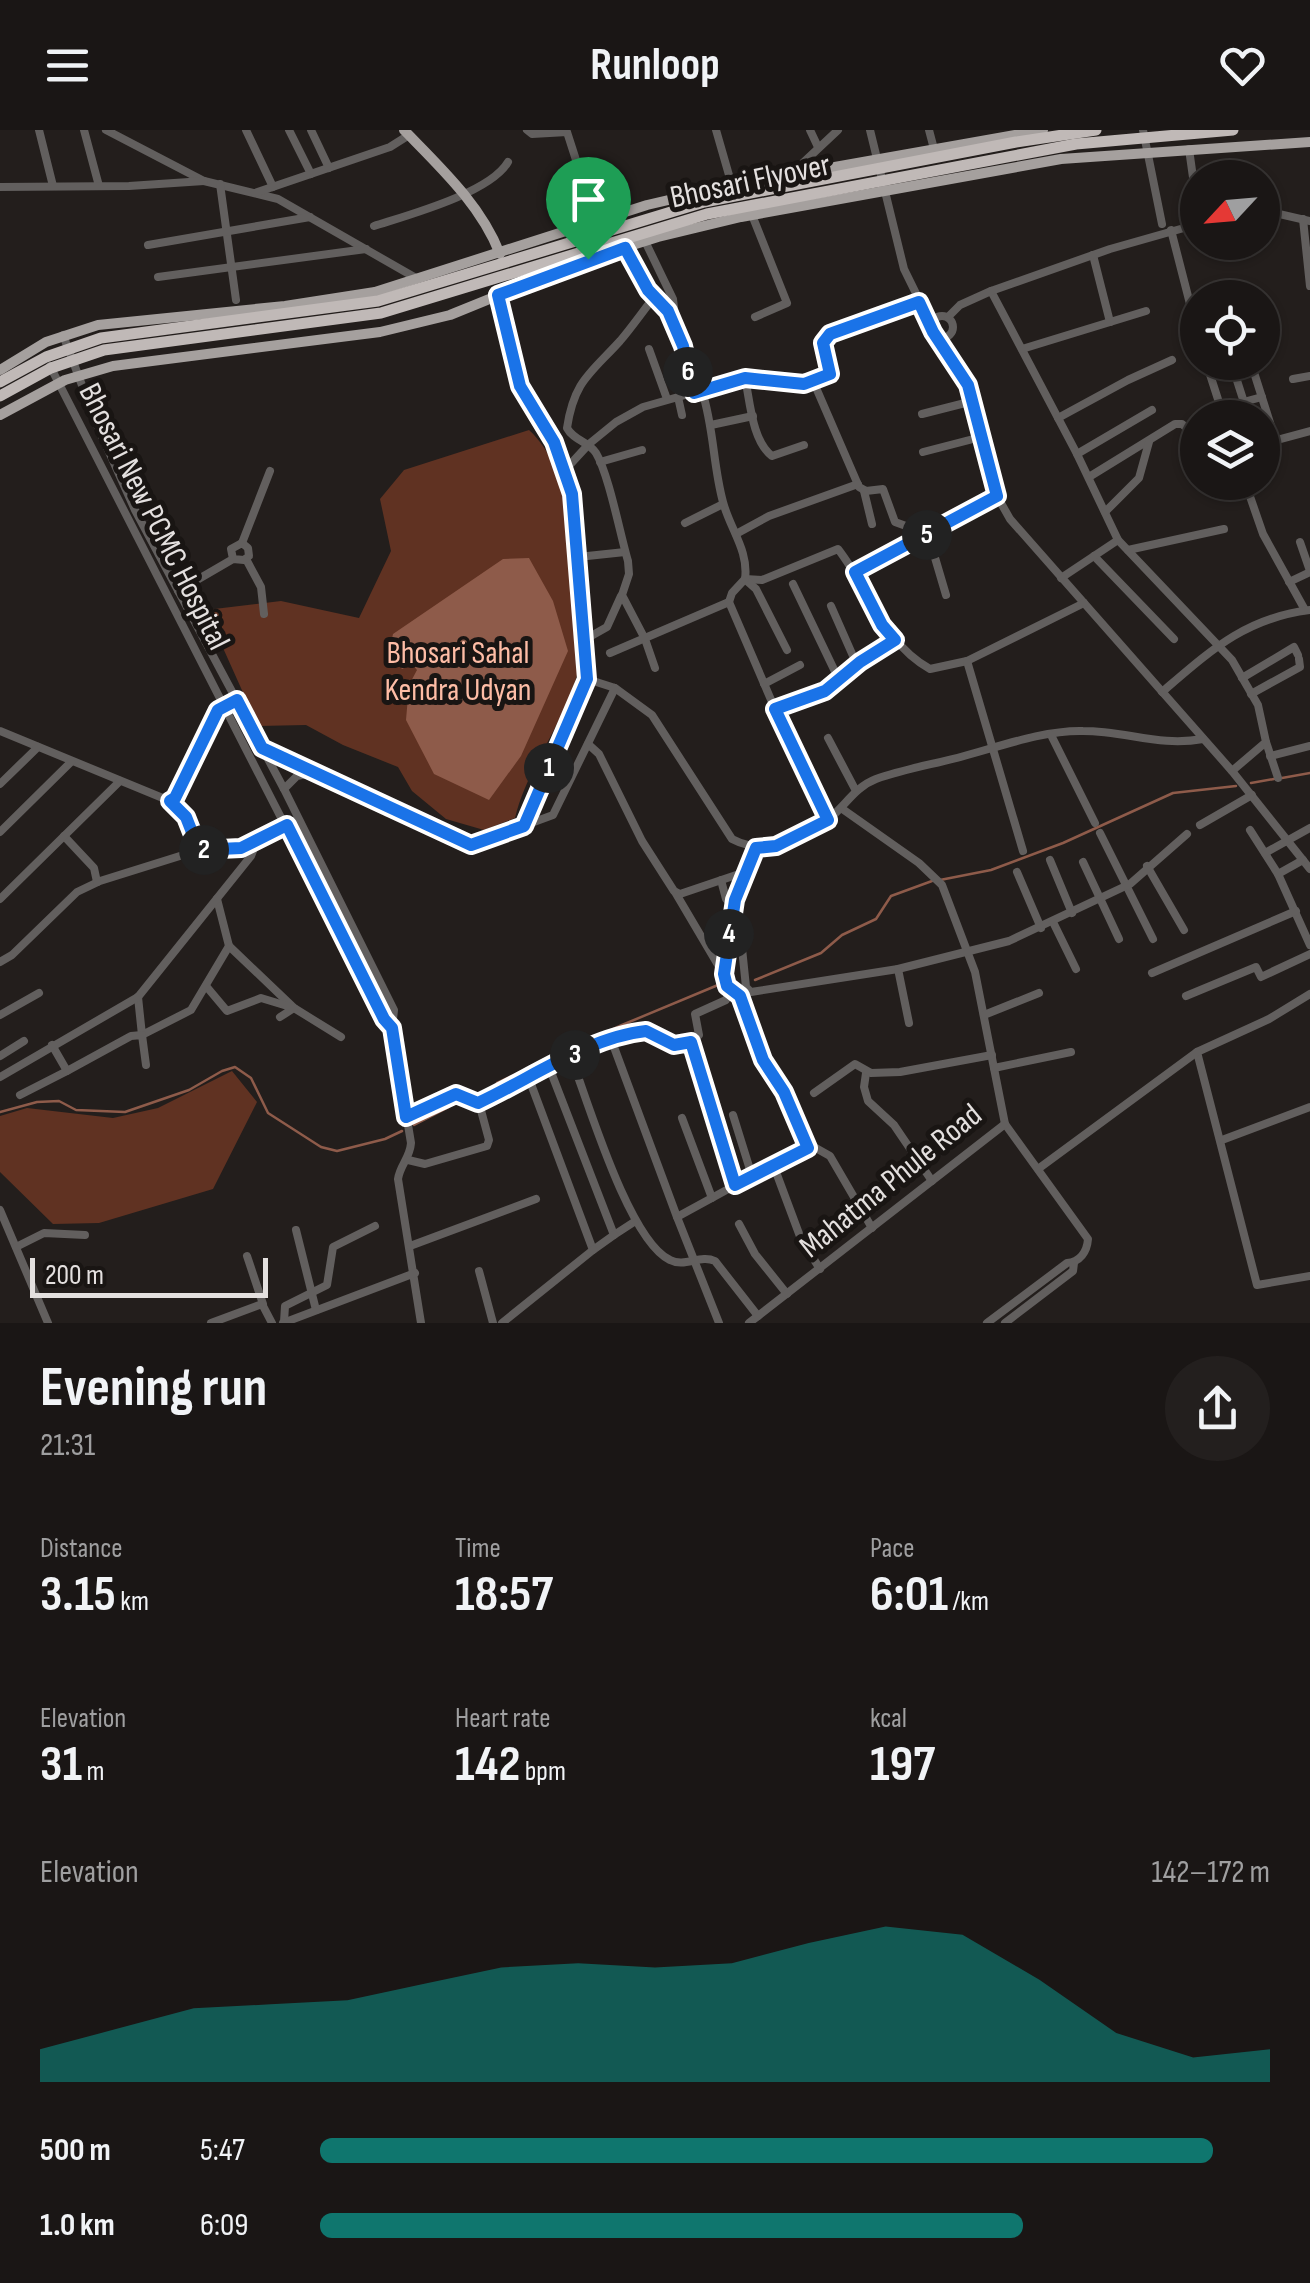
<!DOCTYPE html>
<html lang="en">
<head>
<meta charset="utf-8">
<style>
	:root { --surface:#1a1615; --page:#231f1e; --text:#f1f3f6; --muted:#9f9fa0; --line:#383534; --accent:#0f766e }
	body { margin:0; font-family:"Sofia Sans Condensed",sans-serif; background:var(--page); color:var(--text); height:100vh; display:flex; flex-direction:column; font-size:38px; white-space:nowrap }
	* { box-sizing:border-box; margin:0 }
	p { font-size:32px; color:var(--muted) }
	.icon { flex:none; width:55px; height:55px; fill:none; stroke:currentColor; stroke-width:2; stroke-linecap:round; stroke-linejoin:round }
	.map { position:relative; height:1193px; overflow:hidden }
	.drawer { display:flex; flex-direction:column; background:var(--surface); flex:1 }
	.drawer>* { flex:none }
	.needle { width:65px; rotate:244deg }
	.tools { position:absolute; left:1180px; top:30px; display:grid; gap:20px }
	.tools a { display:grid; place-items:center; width:100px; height:100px; border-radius:50%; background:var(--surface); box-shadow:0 2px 8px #0004,0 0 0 2px var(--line); font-size:50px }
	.scale { position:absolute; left:30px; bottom:25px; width:238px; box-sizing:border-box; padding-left:10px; border:5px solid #e4e0df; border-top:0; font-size:28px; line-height:35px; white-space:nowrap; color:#e4e0df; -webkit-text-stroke:8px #191513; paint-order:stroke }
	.pin { position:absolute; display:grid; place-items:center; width:85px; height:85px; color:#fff; margin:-102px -42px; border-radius:50% 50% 50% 0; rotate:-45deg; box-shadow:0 0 10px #0007 }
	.pin .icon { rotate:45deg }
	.km { position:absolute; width:50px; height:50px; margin:-25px; border-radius:50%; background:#222; color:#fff; font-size:28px; line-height:50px; text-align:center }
	.round { display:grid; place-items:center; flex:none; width:105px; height:105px; border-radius:52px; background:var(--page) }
	.headline { display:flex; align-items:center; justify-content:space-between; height:170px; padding:0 40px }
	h1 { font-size:55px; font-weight:700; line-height:75px }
	.metrics { display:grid; grid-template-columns:repeat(3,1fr); gap:15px; height:170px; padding:10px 40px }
	.metrics div { display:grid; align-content:center }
	.metrics b { font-size:50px; font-weight:700 }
	.metrics small { font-size:28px; font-weight:400 }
	.metrics p { font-size:28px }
	.chart { height:280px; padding:20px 40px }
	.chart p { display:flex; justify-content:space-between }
	.chart svg { width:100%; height:180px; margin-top:10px; fill:var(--accent); opacity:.7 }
	ul { padding:0 40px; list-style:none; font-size:32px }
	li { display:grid; grid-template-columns:160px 120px 1fr; align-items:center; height:75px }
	li i { height:25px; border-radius:12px; background:var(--accent) }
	header { display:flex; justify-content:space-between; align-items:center; height:130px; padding:0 40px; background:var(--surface); font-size:45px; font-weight:700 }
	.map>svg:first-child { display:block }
</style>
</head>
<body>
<header><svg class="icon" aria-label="menu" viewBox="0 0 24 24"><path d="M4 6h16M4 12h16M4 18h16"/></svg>Runloop<svg class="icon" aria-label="heart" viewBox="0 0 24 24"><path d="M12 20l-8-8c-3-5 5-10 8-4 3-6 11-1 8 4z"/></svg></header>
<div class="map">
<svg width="1310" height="1193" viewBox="0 0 1310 1193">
	<rect width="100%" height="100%" fill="#231e1c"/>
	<g fill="#603222">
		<path d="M 529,300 C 577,344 571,431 575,491 C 576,508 581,530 577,545 C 563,595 527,638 515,688 L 484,700 L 446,689 L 412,661 L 398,637 L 343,615 L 306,595 L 258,596 L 206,480 L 281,471 L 359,488 L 391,421 L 380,369 L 404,340 Z"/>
		<path d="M 232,941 L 257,972 L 213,1059 L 99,1093 L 53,1094 L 0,1042 L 0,986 L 27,978 L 113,988 L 158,978 Z"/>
	</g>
	<path fill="#8e5b4a" d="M 529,428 L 553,471 L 568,521 L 521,626 L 489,670 L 434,644 L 406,590 L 409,555 L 417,540 L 412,534 L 402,539 L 389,522 L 393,504 L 503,429 Z"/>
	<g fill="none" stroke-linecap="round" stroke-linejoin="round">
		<g stroke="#8e5b4a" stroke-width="2.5">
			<path d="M 1282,648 L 1310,643"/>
			<path d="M 1251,653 L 1274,649"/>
			<path d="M 940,750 L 991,740 L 1063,713 L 1173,663 L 1236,656"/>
			<path d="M 755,850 L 821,823 L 842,805 L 876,789 L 891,766 L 932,751"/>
			<path d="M 497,953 L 622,895 L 718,855"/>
			<path d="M 0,982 L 37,972 L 59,971 L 76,980 L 125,982 L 189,960 L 222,941 L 235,937 L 251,948 L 268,983 L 321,1017 L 337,1021 L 385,1009 L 402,1001"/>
			<path d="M 414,995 L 449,977"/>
		</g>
		<g stroke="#625f5e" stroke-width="8">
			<path d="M 39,0 L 53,56"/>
			<path d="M 84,0 L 99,56"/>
			<path d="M 106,0 L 204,51 L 278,69 L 416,148"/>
			<path d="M 246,0 L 273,57"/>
			<path d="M 289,0 L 311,44"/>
			<path d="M 311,0 L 329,38"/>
			<path d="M 527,0 L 532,4 L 567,2 L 596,92"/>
			<path d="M 716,0 L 733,59"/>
			<path d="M 810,0 L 818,17"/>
			<path d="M 870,0 L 904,139 L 932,196"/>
			<path d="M 929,0 L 934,19"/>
			<path d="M 1143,0 L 1162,94"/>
			<path d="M 1189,19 L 1198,83"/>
			<path d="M 790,45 L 838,0"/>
			<path d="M 220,54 L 236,170"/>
			<path d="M 0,57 L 129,56 L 204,51"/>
			<path d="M 255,63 L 390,17 L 409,5"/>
			<path d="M 1262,80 L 1310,91"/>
			<path d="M 752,85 L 787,173 L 755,187"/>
			<path d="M 1303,89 L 1310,156"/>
			<path d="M 374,96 C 408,85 490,63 508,32"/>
			<path d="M 1171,100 L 1198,205"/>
			<path d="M 643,107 L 673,169 L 676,196"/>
			<path d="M 148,115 L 310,87"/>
			<path d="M 625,117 L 648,160 L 668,181 L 683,216 L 693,263"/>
			<path d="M 1093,125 L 1110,192"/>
			<path d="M 158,147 L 366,119"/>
			<path d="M 991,161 L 1077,324 L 1118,410 L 1232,530 L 1258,575 L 1266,612 L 1232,641"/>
			<path d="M 498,165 L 520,255 L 554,312 L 571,363 L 587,549 L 524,696"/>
			<circle cx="942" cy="197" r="11"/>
			<path d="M 948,187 L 960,175 L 991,161 L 1110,119 L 1198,94"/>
			<path d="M 63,205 L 97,295 L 135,380 L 284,659 L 394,880 L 392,898 L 411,1013 C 410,1028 400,1035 398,1049 L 421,1193"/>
			<path d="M 939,207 L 968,255 L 997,366 L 1010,389 L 1232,641 L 1310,739"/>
			<path d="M 649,219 L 667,269"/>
			<path d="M 1022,219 L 1146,181"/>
			<path d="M 1206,232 L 1224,288"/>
			<path d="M 1251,233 L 1272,299"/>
			<path d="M 50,236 L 384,889 L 392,898"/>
			<path d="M 1208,236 L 1222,232"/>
			<path d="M 1233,238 L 1249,288"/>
			<path d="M 745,248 C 750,271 752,311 772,326 L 804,315"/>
			<path d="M 1293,249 L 1310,246"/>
			<path d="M 814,253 L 859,357 L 866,361 L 883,359 L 895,392 L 928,404 L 946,465"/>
			<path d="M 678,267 L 682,285"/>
			<path d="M 1221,278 L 1262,267"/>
			<path d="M 922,284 L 973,271"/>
			<path d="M 1058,288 L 1128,250 L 1172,230"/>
			<path d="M 711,295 L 753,286"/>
			<path d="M 1262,314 L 1310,301"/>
			<path d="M 923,322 L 981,307"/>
			<path d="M 1077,324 L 1152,280"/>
			<path d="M 600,332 L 642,320"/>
			<path d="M 565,340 L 589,314 L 616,292 L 643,277 L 745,248 L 804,254 L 829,244 L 823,213 L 830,204 L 919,172"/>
			<path d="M 1089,347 L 1175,294 L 1182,294 L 1198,308"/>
			<path d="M 1245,352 L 1263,404 L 1305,480"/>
			<path d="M 864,361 L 872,394"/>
			<path d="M 1105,382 L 1139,348 L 1149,312"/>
			<path d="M 685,393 L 723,374"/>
			<path d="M 736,404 L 769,386 L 858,354"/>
			<path d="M 1300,412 L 1310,441"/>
			<path d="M 242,413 L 270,341"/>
			<path d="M 1128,420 L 1224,399"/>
			<path d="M 1094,426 L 1174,509"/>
			<path d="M 578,427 L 625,422"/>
			<path d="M 246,429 L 261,457 L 264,484"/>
			<path d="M 855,442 L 997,366"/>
			<path d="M 1061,448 L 1118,410"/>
			<path d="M 745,449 L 762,450 L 838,419 C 870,460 882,512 930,539 L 967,531 L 1084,473"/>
			<path d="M 747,451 L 756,459 L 787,520"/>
			<path d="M 1289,452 L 1310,442"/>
			<path d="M 793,454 L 840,552"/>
			<path d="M 178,461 L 233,429 L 244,430 L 249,426 L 248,418 L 242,413 L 231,419 L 233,429"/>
			<path d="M 729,472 L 775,579 L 828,690"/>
			<path d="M 831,476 L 857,535"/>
			<path d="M 584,510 L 607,497 L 621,466"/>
			<path d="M 610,523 L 729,472 L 732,463 L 745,449 C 749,421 730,399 723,372 C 713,336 714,298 702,261"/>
			<path d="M 967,531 L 1023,721"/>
			<path d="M 655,538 L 645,509 L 622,465 L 629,444 L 628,431 C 620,404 609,345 596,323 C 588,311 574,311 567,298 C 574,251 590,244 620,211 C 632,197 643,181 655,166"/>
			<path d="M 1242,548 L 1294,517 L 1298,525"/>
			<path d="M 587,549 L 615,558 L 652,585 L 732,709 C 764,726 804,711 830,688 C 846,675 855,657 876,649 C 904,639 935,634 964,626 C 1001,616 1045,600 1083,601 C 1127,601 1159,617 1203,609"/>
			<path d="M 764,554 L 800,535"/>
			<path d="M 1162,562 C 1210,521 1245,488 1310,480"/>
			<path d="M 1251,564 L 1300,537 L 1299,529"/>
			<path d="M 775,579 L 825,561 L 861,532 L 895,511"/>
			<path d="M 0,601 L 170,671 L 187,687 L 199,720 L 100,751 L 77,762 L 12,825 L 0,832"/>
			<path d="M 1051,605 L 1095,693"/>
			<path d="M 828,608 L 856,661"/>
			<path d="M 1266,612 L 1278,648"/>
			<path d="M 588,614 L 599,624 L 642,711 L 674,761 L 680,764 L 748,741"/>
			<path d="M 262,618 L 471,715 L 553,685 L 615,558"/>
			<path d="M 1270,626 L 1310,616"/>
			<path d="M 0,654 L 38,617"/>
			<path d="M 284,659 L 297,646 L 310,643"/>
			<path d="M 170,671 L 175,668 L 218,580 L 228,574"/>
			<path d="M 841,678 L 919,733 L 942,755 L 975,842 L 1005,994 L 1088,1109 C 1087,1122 1080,1132 1067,1133 L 987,1193"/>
			<path d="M 1200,695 L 1252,665"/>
			<path d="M 1250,700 L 1278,744"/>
			<path d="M 0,702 L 71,632"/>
			<path d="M 1100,703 L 1153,809"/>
			<path d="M 64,706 L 94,738 L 97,752"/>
			<path d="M 199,720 L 241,718 L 287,695"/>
			<path d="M 1265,723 L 1310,698"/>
			<path d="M 1050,730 L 1072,783"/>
			<path d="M 1303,730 L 1278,744 L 1310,815"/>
			<path d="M 1083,732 L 1119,809"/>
			<path d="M 1147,736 L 1184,800"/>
			<path d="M 1017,742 L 1041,798"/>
			<path d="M 721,750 L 726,769 L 734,776"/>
			<path d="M 675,762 L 721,840"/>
			<path d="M 0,769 L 120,651"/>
			<path d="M 733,780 L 740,799 L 746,857 L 751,862 L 898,839 L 1009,811 L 1130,754 L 1187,704"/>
			<path d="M 1053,792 L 1076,839"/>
			<path d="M 229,816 L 294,878 L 341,907"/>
			<path d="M 898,839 L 909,893"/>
			<path d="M 1152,843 L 1296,781"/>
			<path d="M 206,856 L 227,881 L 261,868 L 294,878 L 280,887"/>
			<path d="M 727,856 L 740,866 L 763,930 L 784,962 L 808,1018"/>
			<path d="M 1310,864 L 1269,889 L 1197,922 L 1257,1155 L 1310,1146"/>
			<path d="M 1186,866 L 1256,837 L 1261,847 L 1310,824"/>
			<path d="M 138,867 L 142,905 L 191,880 L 229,816 L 217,769"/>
			<path d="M 0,885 L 39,863"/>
			<path d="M 984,885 L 1039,863"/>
			<path d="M 691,912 L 735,1055"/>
			<path d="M 52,915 L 67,941 L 131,906 L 142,905 L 146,935"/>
			<path d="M 0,926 L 24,911"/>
			<path d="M 571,927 C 588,972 629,1111 670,1130 C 685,1138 700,1124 715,1131 L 758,1186"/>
			<path d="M 549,937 L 614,1105 L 634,1092"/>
			<path d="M 994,938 L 1071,922"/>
			<path d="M 866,943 L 864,957 L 868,971 L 894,995 L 932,1051"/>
			<path d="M 528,946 L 593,1120 L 614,1105"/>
			<path d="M 0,947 L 138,867 L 251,726 L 256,713"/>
			<path d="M 814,963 L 855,934 L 871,943 L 900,942 L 992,925"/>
			<path d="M 20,965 L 67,941"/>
			<path d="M 733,985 L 752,1046"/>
			<path d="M 406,987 L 457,964 L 479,973 L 528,946 L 611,909"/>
			<path d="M 682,988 L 712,1068"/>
			<path d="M 1222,1010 L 1310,977"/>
			<path d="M 408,1030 L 425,1034 L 487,1016 L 489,1010 L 479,973"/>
			<path d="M 773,1034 L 801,1109 L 820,1139"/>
			<path d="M 1038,1039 L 1197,922"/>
			<path d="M 0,1080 L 48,1193"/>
			<path d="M 677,1087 L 611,909 L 646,901 L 681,916 L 699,905 L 695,884 L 726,870 L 729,863 L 724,833 L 731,788 L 757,717"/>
			<path d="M 739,1094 L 755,1124 L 787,1164"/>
			<path d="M 296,1100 L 316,1180"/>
			<path d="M 410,1116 L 536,1069"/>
			<path d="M 16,1117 L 44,1103 L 85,1105"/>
			<path d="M 247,1126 L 263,1174"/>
			<path d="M 479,1141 L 493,1193"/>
			<path d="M 284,1192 L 285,1176 L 327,1155 L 333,1117 L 375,1096"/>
			<path d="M 211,1193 L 262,1174 L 272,1193"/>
			<path d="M 283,1193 L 415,1143"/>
			<path d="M 502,1193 L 593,1120"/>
			<path d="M 719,1193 L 677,1087 L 776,1033 L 814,1017 L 830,1026 L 872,1098"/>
			<path d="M 749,1193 L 1005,994"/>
			<path d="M 1005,1193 L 1073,1141 L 1074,1133"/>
		</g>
		<g stroke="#a5a09e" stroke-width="10">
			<path d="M 404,0 C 440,37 481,75 500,124"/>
			<path d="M 0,240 L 46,212 L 98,195 L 285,176 L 375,162 L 647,75 L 733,55 L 1043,0"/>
			<path d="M 0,285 L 65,250 L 113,236 L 380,202 L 450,185 L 588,129 L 658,107 L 741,87 L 1061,29 L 1310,12"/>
		</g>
		<g stroke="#c0b9b7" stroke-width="11">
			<path d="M 0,252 L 46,227 L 101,208 L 378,171 L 704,72 L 1016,12 L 1096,0"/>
			<path d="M 0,266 L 51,238 L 104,220 L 381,183 L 707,84 L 1076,14 L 1233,0"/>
		</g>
	</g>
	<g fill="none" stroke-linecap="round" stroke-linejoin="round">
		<defs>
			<path id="route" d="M 625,118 L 648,160 L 668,181 L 683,216 L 694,263 L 745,248 L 804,254 L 830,244 L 823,213 L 830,204 L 919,172 L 933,202 L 968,255 L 997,366 L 855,442 L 882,495 L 895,510 L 860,532 L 825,561 L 775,579 L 828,690 L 776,716 L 756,718 L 735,770 L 724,844 L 727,856 L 740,866 L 763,930 L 784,962 L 808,1018 L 735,1055 L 691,912 L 674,915 L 646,901 C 589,907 530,949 478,973 L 456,964 L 406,987 L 392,898 L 384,889 L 287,695 L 241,718 L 199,720 L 186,687 L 170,671 L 175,668 L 218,580 L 237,570 L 262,618 L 471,715 L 524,696 L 587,549 L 572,364 L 554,312 L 520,256 L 498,165 Z"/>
		</defs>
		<use href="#route" stroke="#fff" stroke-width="20"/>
		<use href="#route" stroke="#1a73e8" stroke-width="12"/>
	</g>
	<g text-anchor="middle" stroke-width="10" stroke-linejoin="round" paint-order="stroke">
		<g font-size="32" fill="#e4e0df" stroke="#191513">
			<text transform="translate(750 50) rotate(-12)" y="11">Bhosari Flyover</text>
			<text transform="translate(155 386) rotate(63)" y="11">Bhosari New PCMC Hospital</text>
			<text transform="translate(890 1050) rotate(-39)" y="11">Mahatma Phule Road</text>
		</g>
		<g font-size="32" fill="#febda6" stroke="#191513">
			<text x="458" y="533">Bhosari Sahal<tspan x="458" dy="37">Kendra Udyan</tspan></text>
		</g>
	</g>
</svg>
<div class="tools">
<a><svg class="needle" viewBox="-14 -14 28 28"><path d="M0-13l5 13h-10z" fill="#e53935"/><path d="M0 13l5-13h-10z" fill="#9f9fa0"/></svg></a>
<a><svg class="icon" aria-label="locate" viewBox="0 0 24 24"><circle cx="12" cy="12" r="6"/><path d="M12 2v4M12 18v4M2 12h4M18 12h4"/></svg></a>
<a><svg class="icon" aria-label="layers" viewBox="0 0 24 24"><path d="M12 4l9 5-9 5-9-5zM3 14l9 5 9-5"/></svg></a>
</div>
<div class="scale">200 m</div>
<div class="pin" style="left:588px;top:129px;background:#1e9e55"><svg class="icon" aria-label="arrive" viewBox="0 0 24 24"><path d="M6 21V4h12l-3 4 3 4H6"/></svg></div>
<b class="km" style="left:549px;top:638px">1</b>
<b class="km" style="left:204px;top:720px">2</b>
<b class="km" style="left:575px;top:925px">3</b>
<b class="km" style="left:729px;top:804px">4</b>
<b class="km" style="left:927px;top:405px">5</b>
<b class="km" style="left:688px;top:242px">6</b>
</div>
<section class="drawer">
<div class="headline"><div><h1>Evening run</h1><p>21:31</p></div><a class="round"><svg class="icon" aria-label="share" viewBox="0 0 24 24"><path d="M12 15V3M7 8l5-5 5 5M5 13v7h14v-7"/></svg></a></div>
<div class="metrics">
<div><p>Distance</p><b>3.15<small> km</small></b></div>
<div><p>Time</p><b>18:57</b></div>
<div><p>Pace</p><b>6:01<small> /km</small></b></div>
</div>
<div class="metrics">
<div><p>Elevation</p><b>31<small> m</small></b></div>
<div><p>Heart rate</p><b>142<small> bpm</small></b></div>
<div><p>kcal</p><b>197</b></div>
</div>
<div class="chart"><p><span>Elevation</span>142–172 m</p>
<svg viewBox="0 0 160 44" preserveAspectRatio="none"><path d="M0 44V36L10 31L20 26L30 25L40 24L50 20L60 16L70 15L80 16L90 15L100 10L110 6L120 8L130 19L140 32L150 38L160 36V44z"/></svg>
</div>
<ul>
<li><b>500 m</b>5:47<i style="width:94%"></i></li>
<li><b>1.0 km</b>6:09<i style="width:74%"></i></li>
</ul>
</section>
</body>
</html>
